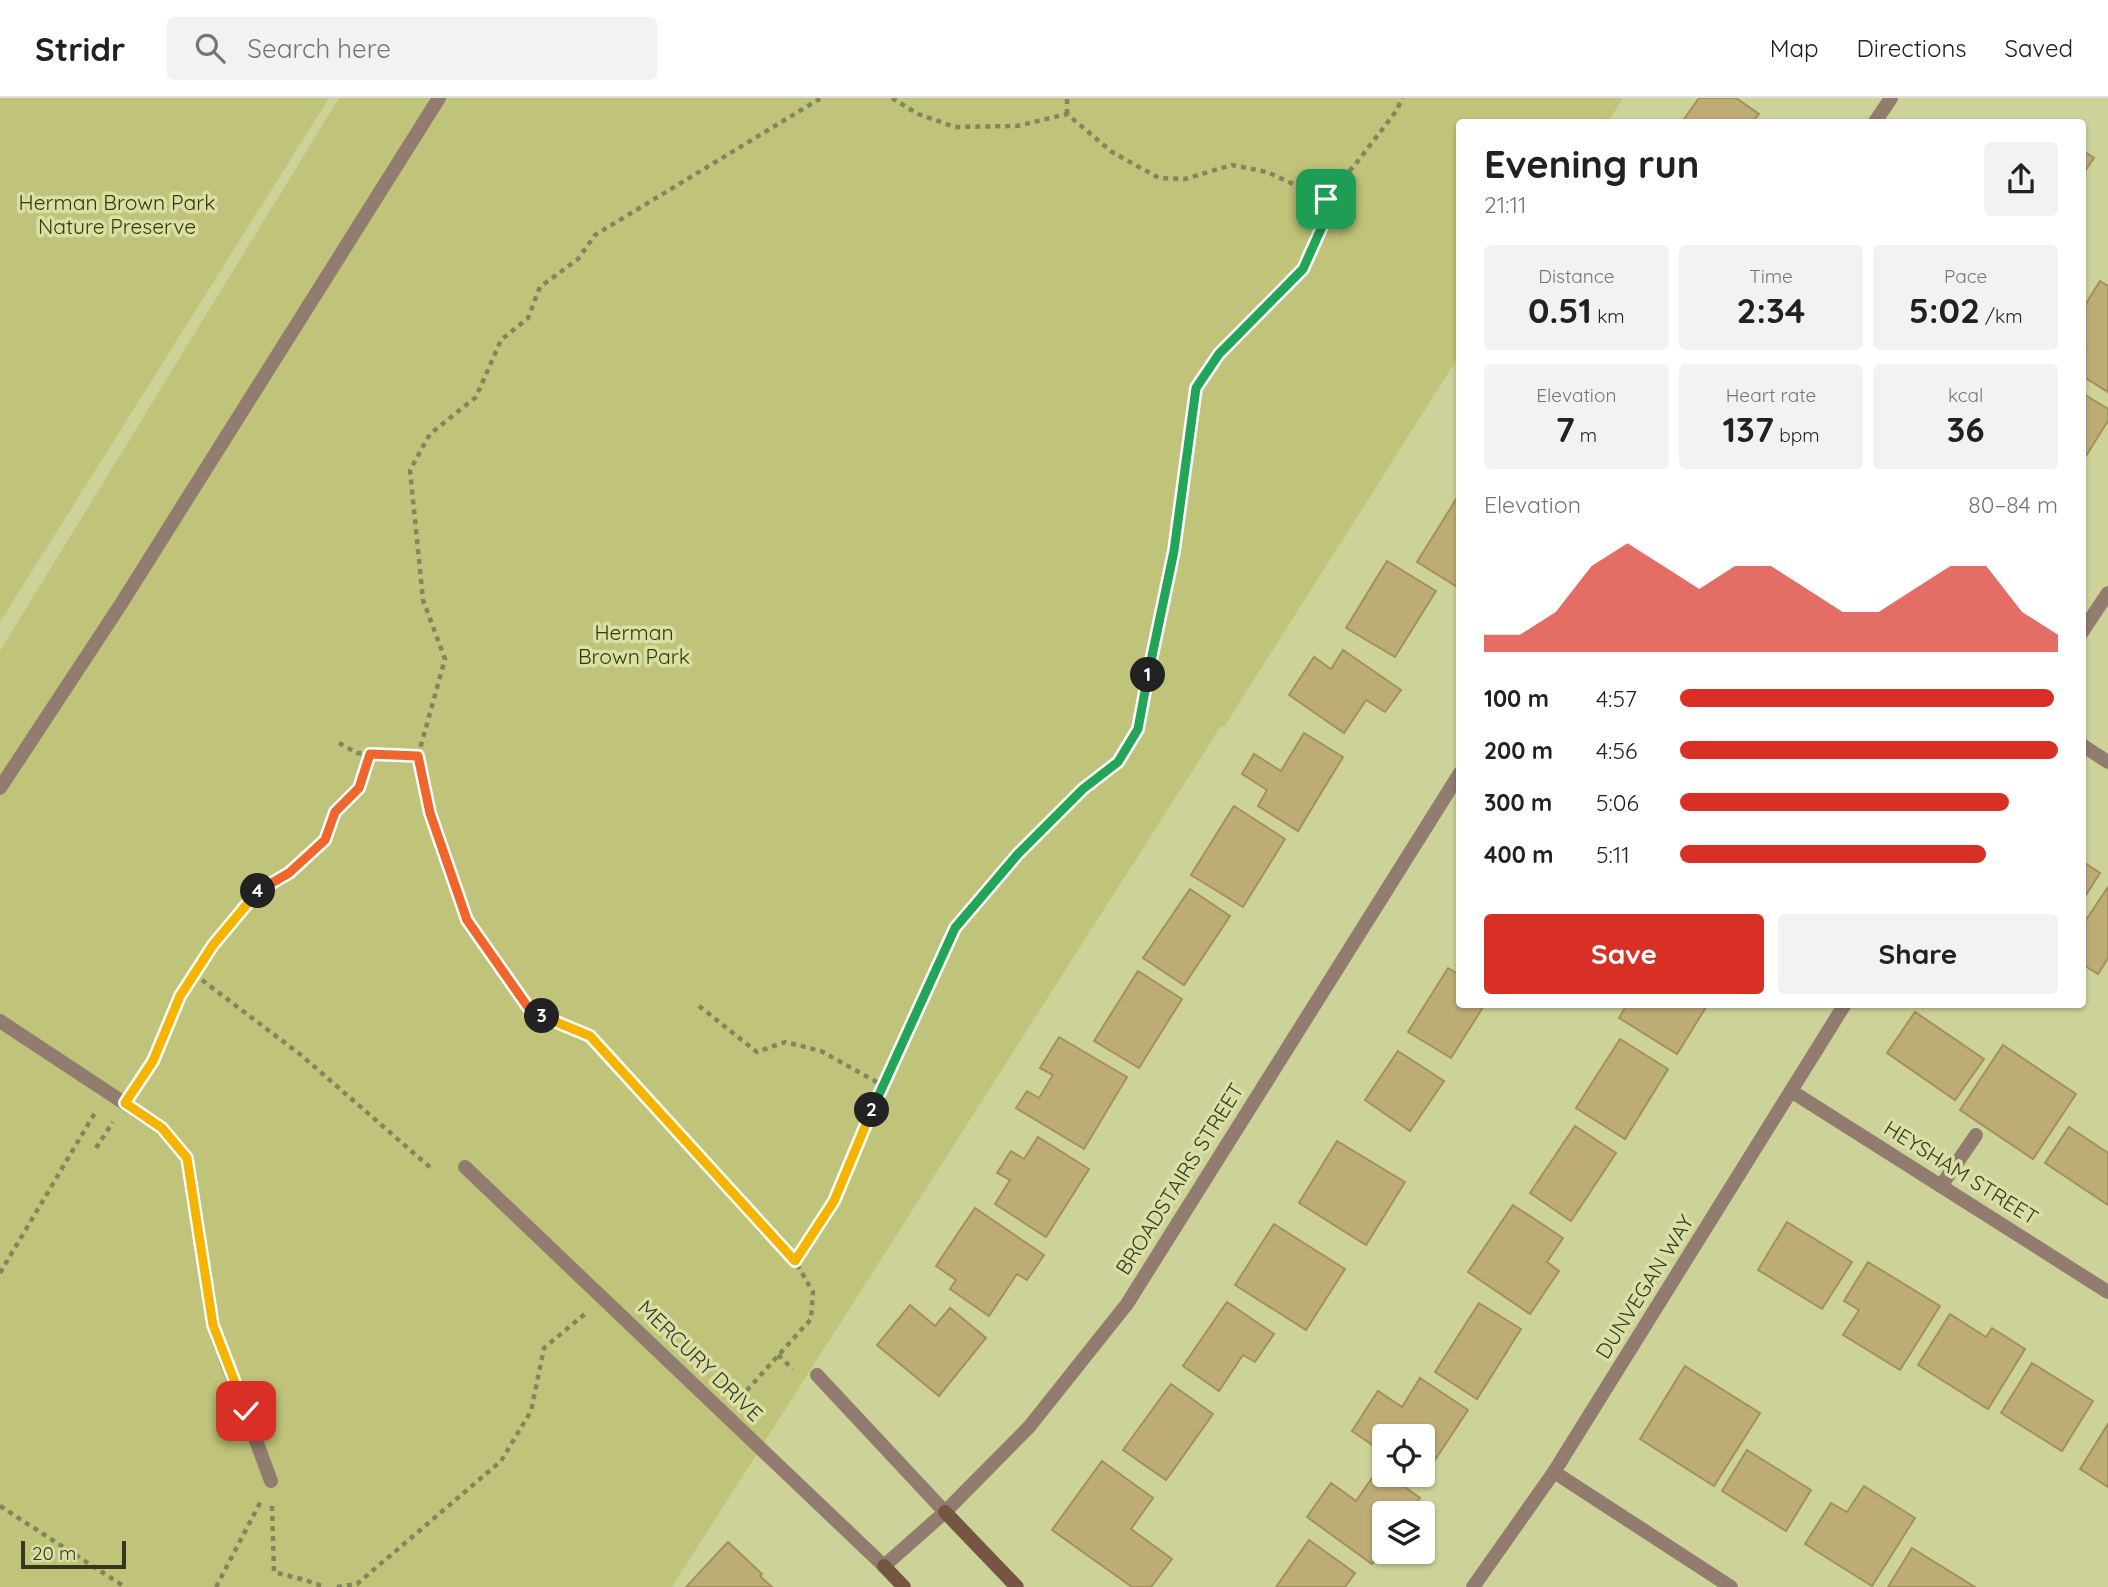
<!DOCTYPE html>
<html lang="en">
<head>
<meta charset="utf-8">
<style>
	:root { --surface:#fff; --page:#f2f2f2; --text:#202124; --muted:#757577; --line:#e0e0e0; --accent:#d93025 }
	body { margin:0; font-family:Quicksand,sans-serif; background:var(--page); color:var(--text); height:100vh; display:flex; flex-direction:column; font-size:26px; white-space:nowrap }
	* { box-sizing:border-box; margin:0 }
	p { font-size:23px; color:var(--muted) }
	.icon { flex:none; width:38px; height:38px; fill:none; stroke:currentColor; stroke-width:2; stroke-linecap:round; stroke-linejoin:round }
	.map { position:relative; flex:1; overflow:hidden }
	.side { position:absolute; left:1456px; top:21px; width:630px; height:889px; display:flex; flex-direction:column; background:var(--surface); border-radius:7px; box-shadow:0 2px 5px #0004 }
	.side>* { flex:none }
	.buttons { position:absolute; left:1372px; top:1326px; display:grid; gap:14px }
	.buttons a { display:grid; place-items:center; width:63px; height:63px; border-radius:7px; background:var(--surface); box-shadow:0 2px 5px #0004; font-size:35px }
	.scale { position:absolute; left:21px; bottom:18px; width:105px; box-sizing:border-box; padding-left:7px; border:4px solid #353720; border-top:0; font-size:19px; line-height:24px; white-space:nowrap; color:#353720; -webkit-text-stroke:5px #dadfa6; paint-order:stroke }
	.pin { position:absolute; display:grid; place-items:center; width:60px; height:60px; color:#fff; margin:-30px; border-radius:14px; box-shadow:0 4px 10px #0006 }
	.km { position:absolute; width:35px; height:35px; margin:-18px; border-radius:50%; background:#222; color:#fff; font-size:19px; line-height:35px; text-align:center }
	.round { display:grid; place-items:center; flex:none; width:74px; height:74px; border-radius:7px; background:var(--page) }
	.headline { display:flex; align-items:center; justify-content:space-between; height:119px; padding:0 28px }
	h1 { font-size:38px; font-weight:700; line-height:52px }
	.figures { display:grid; grid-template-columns:repeat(3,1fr); gap:10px; height:119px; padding:7px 28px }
	.figures div { display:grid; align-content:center; border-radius:7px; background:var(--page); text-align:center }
	.figures b { font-size:35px; font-weight:700 }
	.figures small { font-size:19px; font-weight:400 }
	.figures p { font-size:19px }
	.chart { height:196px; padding:14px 28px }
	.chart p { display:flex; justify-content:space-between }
	.chart svg { width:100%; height:126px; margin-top:7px; fill:var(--accent); opacity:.7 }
	.primary-button { display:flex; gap:14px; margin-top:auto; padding:14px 28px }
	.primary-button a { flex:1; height:80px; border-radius:7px; background:var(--accent); color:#fff; font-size:28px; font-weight:700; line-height:80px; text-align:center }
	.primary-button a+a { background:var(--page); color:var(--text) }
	ul { padding:0 28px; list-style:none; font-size:23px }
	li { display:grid; grid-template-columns:112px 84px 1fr; align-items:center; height:52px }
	li i { height:18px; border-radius:9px; background:var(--accent) }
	header { display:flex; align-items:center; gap:42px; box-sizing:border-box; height:98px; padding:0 35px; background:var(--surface); border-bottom:2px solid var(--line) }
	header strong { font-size:33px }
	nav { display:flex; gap:38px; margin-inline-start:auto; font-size:24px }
	.search { width:490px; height:63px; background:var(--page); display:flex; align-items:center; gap:18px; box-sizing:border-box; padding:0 24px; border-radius:7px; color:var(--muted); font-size:26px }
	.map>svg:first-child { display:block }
</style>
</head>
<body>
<header>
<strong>Stridr</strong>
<div class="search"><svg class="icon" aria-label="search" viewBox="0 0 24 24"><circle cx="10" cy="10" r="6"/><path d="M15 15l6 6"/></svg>Search here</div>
<nav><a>Map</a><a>Directions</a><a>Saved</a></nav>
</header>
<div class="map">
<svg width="2108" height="1489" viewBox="0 0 2108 1489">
	<rect width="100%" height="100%" fill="#cdd299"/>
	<g fill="#bfc47a">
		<path d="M 0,0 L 329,0 L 0,524 Z"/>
		<path d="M 339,0 L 1623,0 L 1608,24 L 1460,24 L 1459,258 L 1224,629 L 1221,628 L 672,1489 L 0,1489 L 0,553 Z"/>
	</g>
	<g fill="#beac76" stroke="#a3915c" stroke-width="2">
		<path d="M 1699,0 L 1736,0 L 1759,16 L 1752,24 L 1682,24 Z"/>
		<path d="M 2082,52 L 2094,60 L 2082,77 Z"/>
		<path d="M 2100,183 L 2108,188 L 2108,294 L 2082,278 L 2082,256 L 2086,249 L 2082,247 L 2082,212 Z"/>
		<path d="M 2082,295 L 2108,311 L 2108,323 L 2082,364 Z"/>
		<path d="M 1460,395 L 1460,489 L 1459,490 L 1417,464 Z"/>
		<path d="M 1387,463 L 1436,493 L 1395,559 L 1346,530 Z"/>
		<path d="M 1343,552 L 1401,592 L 1385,614 L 1366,602 L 1344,635 L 1289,597 L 1314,559 L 1331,571 Z"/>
		<path d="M 1304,635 L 1343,659 L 1298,733 L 1258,708 L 1267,692 L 1242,676 L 1254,656 L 1281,673 Z"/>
		<path d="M 1234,708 L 1285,741 L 1243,809 L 1191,777 Z"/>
		<path d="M 2082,763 L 2100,775 L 2082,803 Z"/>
		<path d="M 2108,789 L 2108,860 L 2098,876 L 2082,866 L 2082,828 Z"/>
		<path d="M 1190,791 L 1230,818 L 1184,887 L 1143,860 Z"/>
		<path d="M 1448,870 L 1460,877 L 1460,906 L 1485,906 L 1451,960 L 1408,934 Z"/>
		<path d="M 1138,873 L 1182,901 L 1139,970 L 1094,943 Z"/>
		<path d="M 1627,906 L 1708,906 L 1677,956 L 1619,920 Z"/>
		<path d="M 1915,914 L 1984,961 L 1955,1002 L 1887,955 Z"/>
		<path d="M 1059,939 L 1127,979 L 1084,1051 L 1016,1010 L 1027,993 L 1039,1000 L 1053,977 L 1040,970 Z"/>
		<path d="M 1620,941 L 1668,971 L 1625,1041 L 1576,1010 Z"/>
		<path d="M 2003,947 L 2076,996 L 2033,1061 L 1960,1012 Z"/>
		<path d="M 1398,953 L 1444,983 L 1410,1033 L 1365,1002 Z"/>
		<path d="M 1575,1028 L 1616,1055 L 1571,1123 L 1530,1095 Z"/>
		<path d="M 2069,1029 L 2108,1055 L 2108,1107 L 2045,1065 Z"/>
		<path d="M 1038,1039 L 1089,1071 L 1046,1139 L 995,1106 L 1010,1082 L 997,1075 L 1011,1053 L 1024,1061 Z"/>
		<path d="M 1337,1043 L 1405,1084 L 1366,1147 L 1299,1105 Z"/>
		<path d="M 1513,1107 L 1563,1140 L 1547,1164 L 1559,1173 L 1530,1216 L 1468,1174 Z"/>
		<path d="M 975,1110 L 1044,1157 L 1027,1182 L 1017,1176 L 989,1218 L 950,1191 L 956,1182 L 936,1168 Z"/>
		<path d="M 1787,1124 L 1852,1164 L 1822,1211 L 1758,1172 Z"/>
		<path d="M 1274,1126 L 1345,1171 L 1306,1232 L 1235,1187 Z"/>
		<path d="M 1868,1164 L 1940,1208 L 1900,1272 L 1843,1237 L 1859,1212 L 1844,1203 Z"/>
		<path d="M 1227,1204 L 1274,1236 L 1255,1264 L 1243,1257 L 1219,1293 L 1183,1268 Z"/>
		<path d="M 1479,1205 L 1521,1231 L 1477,1301 L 1435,1274 Z"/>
		<path d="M 910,1207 L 935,1228 L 950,1210 L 986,1240 L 939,1298 L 877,1247 Z"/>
		<path d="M 1950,1216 L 1986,1239 L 1992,1230 L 2025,1251 L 1988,1311 L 1918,1267 Z"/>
		<path d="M 2032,1265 L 2093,1303 L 2062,1353 L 2001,1315 Z"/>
		<path d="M 1685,1268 L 1760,1315 L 1714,1388 L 1640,1341 Z"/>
		<path d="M 1420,1280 L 1468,1312 L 1423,1380 L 1418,1377 L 1423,1377 L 1423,1339 L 1384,1339 L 1384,1355 L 1352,1333 L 1378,1293 L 1402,1309 Z"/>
		<path d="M 1171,1286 L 1213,1316 L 1166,1382 L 1123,1352 Z"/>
		<path d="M 2108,1326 L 2108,1389 L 2080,1371 Z"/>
		<path d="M 1747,1352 L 1811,1392 L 1786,1433 L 1722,1393 Z"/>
		<path d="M 1102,1363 L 1153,1400 L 1131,1431 L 1172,1461 L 1151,1489 L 1132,1489 L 1052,1432 Z"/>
		<path d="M 1379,1370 L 1384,1374 L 1384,1377 L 1388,1377 L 1420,1400 L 1408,1416 L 1384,1416 L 1384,1449 L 1372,1466 L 1307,1419 L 1331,1385 L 1356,1403 Z"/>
		<path d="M 1864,1388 L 1915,1420 L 1872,1488 L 1805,1446 L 1831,1405 L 1847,1414 Z"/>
		<path d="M 1309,1442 L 1355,1475 L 1345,1489 L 1276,1489 Z"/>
		<path d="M 728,1444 L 762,1476 L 760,1478 L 772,1489 L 686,1489 Z"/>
		<path d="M 1912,1450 L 1975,1489 L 1888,1489 Z"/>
	</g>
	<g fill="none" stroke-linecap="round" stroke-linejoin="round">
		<g stroke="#82865d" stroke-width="4.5" stroke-dasharray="5 5" stroke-linecap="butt">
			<path d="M 892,0 L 918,16 L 955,29 L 1017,28 L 1067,16 L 1112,54 L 1159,80 L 1185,81 L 1232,67 L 1267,74 L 1326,101"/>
			<path d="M 1067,16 L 1067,0"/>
			<path d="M 339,645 L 357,655 L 418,658"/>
			<path d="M 194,876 L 301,957 L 432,1071"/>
			<path d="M 699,908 L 757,954 L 785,944 L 821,953 L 882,987"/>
			<path d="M 139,985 L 153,963 L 180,898 L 213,847 L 258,793 L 289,775 L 325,742 L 335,714 L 359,689 L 370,656"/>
			<path d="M 96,1050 L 113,1024"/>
			<path d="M 795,1163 L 834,1103 L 882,987 L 955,830 L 1018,756 L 1083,691 L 1118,664 L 1138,631 L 1174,453 L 1196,290 L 1219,256 L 1303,171 L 1325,122 L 1326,101 L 1358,63 L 1397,12 L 1402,0"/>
			<path d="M 0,1175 L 96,1013"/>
			<path d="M 778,1257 L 793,1271"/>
			<path d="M 740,1300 L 811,1221 L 813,1194 L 795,1163 L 590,938 L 530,912 L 467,822 L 430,715 L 418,658 L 445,561 L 423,502 L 410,372 L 430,336 L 476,299 L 501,242 L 528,220 L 540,189 L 578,161 L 595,137 L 821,0"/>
			<path d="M 0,1408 L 125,1489"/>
			<path d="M 272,1408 L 274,1474 L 305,1482 L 325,1489"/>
			<path d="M 216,1489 L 261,1403"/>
			<path d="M 337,1489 L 357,1486 L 501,1363 L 531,1313 L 544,1250 L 586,1215"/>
		</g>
		<g stroke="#927c6f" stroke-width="14">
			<path d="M 0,690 L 121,506 L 439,0"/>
			<path d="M 0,923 L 162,1030 L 187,1060 L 213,1227 L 271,1383"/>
			<path d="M 465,1069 L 884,1468"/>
			<path d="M 1941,1088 L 1976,1037"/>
		</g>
		<g stroke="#927c6f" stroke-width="14">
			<path d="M 1875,24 L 1891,0"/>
			<path d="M 2082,534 L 2108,495"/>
			<path d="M 2082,647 L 2108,664"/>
			<path d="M 1791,993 L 2108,1194"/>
			<path d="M 817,1277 L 945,1414"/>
			<path d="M 1554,1374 L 1731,1489"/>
			<path d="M 884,1468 L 945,1414 L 1029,1329 L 1127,1206 L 1460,675"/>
			<path d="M 1473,1489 L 1554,1374 L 1845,906"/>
		</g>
		<g stroke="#755643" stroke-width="14">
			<path d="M 945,1414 L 1017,1489"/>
			<path d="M 884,1468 L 904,1489"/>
		</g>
	</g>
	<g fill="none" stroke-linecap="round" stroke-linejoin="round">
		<defs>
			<path id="split-1" d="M 1148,577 L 1174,453 L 1196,290 L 1219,256 L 1303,171 L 1325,122 L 1326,101"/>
			<path id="split-2" d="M 872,1012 L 955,830 L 1018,756 L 1083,691 L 1118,664 L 1138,631 L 1148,577"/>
			<path id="split-3" d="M 542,918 L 590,938 L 795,1163 L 834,1103 L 872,1012"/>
			<path id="split-4" d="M 258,793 L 289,775 L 325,742 L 335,714 L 359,690 L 370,656 L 418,658 L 430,715 L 467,822 L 530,912 L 542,918"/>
			<path id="split-5" d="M 246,1313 L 213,1227 L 187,1060 L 162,1030 L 125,1005 L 153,963 L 180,898 L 213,847 L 258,793"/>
		</defs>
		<use href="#split-1" stroke="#fff" stroke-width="14"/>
		<use href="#split-2" stroke="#fff" stroke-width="14"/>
		<use href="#split-3" stroke="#fff" stroke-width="14"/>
		<use href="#split-4" stroke="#fff" stroke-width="14"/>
		<use href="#split-5" stroke="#fff" stroke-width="14"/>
		<use href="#split-1" stroke="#22a559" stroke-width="9"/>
		<use href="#split-2" stroke="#22a559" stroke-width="9"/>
		<use href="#split-3" stroke="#f5b400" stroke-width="9"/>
		<use href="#split-4" stroke="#f0652b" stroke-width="9"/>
		<use href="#split-5" stroke="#f5b400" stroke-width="9"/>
	</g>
	<g text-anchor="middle" stroke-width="7" stroke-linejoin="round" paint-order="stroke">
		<g font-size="21" fill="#373906" stroke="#dadfa6">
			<text x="117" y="112">Herman Brown Park<tspan x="117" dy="24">Nature Preserve</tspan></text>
			<text x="634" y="542">Herman<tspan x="634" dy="24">Brown Park</tspan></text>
		</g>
		<g font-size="21" fill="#353720" stroke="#dadfa6">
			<text transform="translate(1961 1075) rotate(32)" y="7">HEYSHAM STREET</text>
			<text transform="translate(1180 1081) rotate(-58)" y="7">BROADSTAIRS STREET</text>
			<text transform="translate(1645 1189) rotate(-58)" y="7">DUNVEGAN WAY</text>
			<text transform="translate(700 1263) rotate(44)" y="7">MERCURY DRIVE</text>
		</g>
	</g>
</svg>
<div class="buttons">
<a><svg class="icon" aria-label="locate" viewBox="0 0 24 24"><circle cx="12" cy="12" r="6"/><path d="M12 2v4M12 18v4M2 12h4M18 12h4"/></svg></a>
<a><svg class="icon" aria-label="layers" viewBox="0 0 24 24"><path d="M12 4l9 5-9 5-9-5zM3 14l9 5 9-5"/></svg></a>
</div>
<div class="scale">20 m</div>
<div class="pin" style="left:1326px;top:101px;background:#1e9e55"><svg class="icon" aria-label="arrive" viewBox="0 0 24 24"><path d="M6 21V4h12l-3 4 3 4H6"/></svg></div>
<div class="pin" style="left:246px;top:1313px;background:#d93025"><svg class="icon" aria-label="check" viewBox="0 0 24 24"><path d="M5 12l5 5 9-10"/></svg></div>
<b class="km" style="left:1148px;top:577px">1</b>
<b class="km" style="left:872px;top:1012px">2</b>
<b class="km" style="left:542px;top:918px">3</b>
<b class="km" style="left:258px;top:793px">4</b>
<section class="side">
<div class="headline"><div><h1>Evening run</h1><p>21:11</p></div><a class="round"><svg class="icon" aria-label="share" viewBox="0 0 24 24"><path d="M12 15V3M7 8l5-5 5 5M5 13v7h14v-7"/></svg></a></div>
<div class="figures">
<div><p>Distance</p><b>0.51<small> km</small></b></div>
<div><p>Time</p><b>2:34</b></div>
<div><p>Pace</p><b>5:02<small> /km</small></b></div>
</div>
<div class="figures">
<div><p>Elevation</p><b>7<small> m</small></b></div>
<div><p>Heart rate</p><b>137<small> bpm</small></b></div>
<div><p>kcal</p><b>36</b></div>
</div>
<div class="chart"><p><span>Elevation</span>80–84 m</p>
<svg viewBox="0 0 160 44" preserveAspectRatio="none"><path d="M0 44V38L10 38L20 30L30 14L40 6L50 14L60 22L70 14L80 14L90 22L100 30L110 30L120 22L130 14L140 14L150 30L160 38V44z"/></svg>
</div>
<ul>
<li><b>100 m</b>4:57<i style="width:99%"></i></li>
<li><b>200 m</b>4:56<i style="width:100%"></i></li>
<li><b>300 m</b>5:06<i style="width:87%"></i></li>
<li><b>400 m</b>5:11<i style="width:81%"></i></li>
</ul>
<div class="primary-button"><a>Save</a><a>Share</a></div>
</section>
</div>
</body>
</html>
